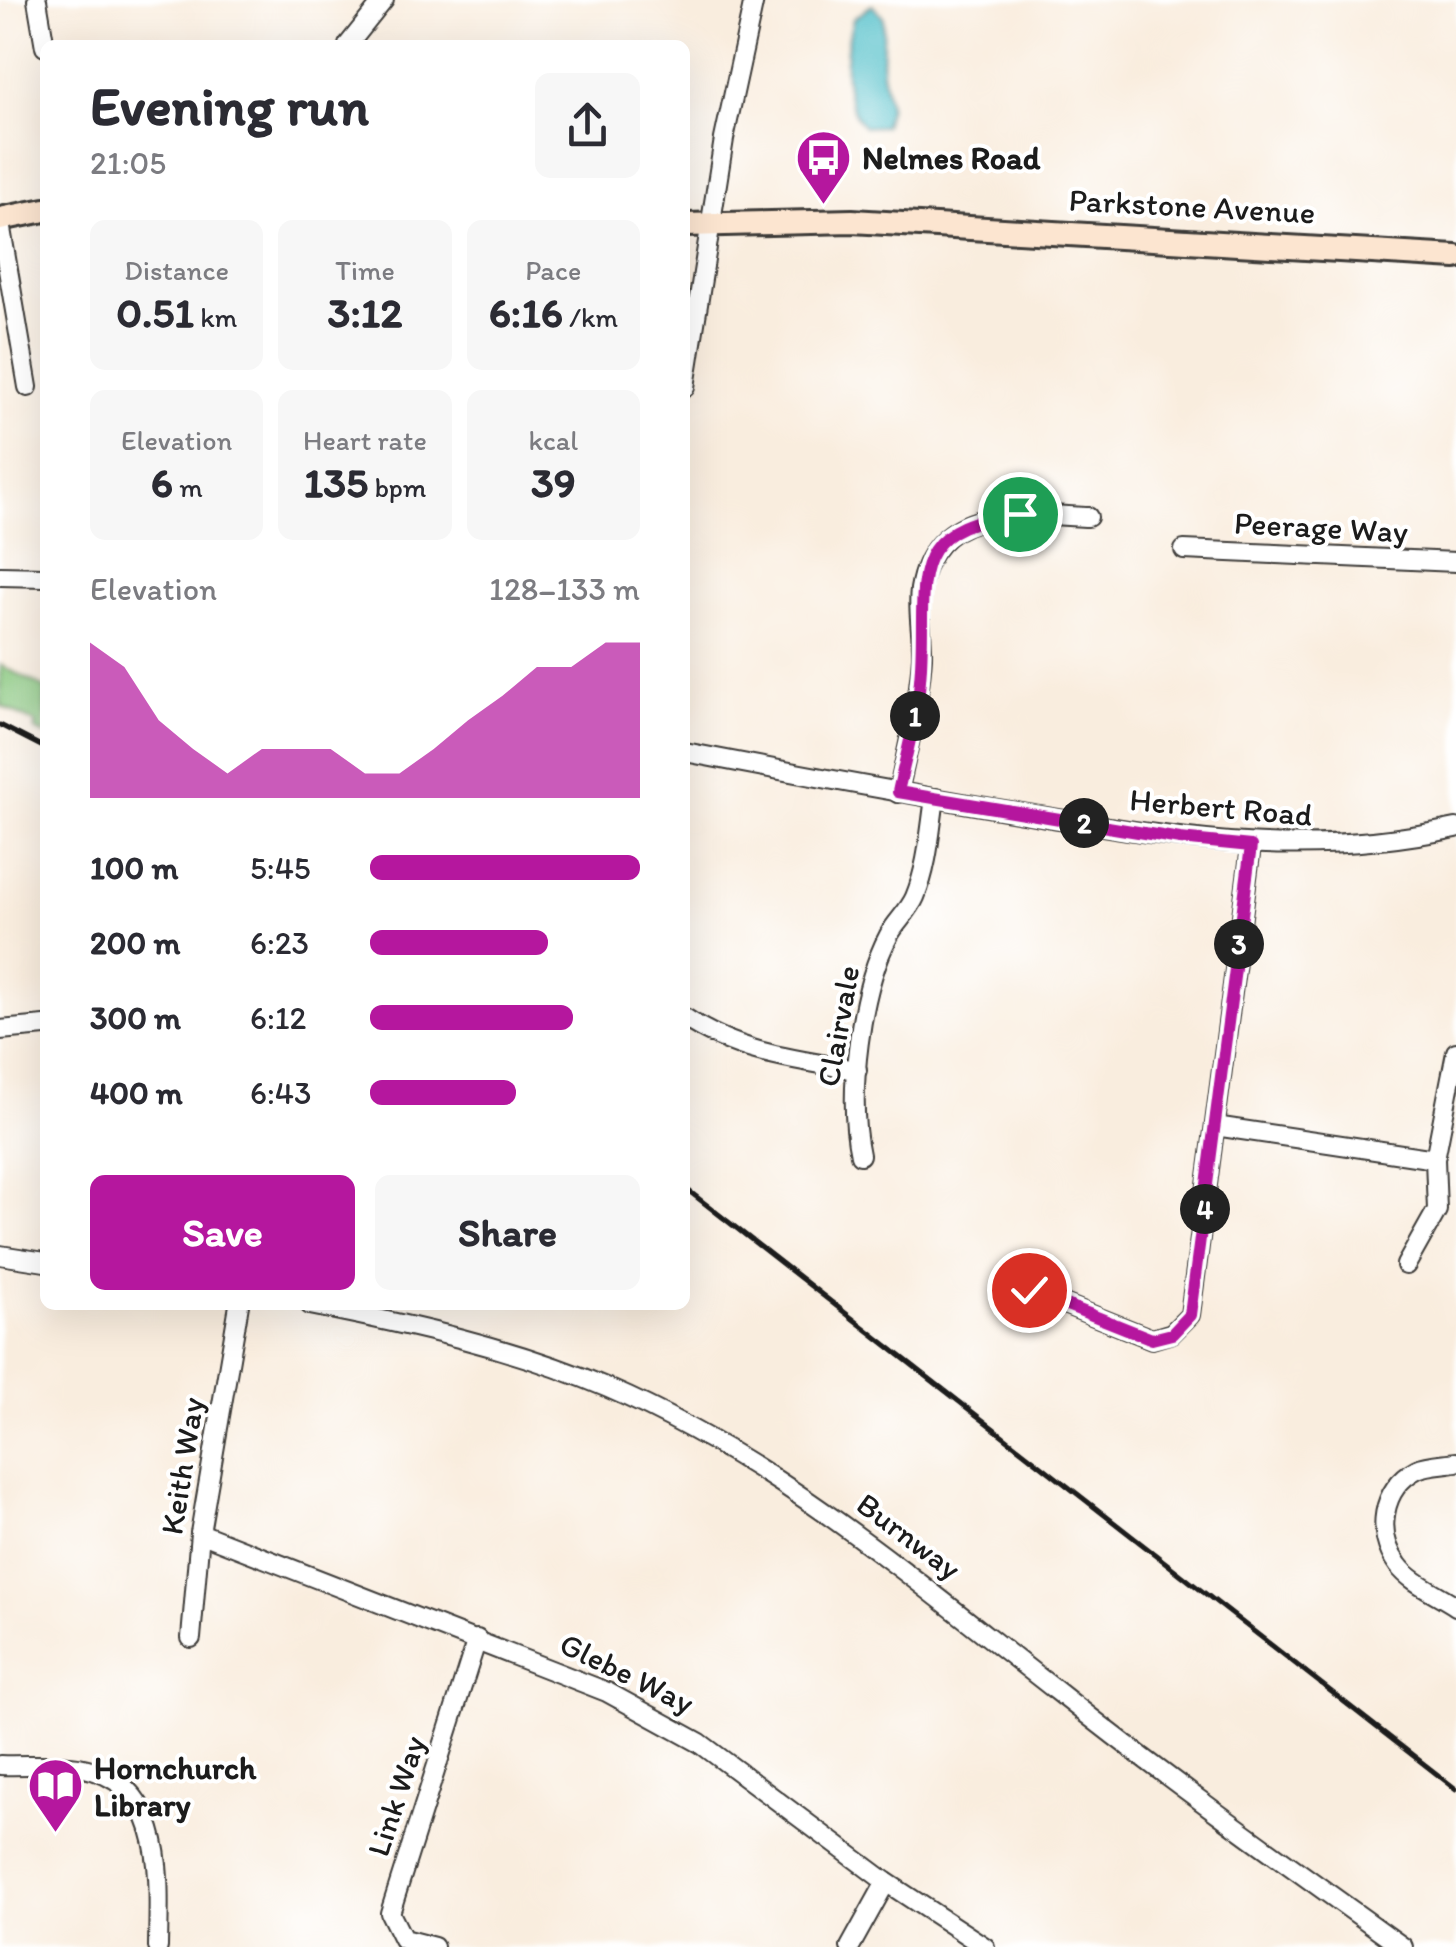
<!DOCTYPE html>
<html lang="en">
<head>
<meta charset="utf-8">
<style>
	:root { --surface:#fff; --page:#f7f7f7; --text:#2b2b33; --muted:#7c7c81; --accent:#b5179e }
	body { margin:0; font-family:Itim,sans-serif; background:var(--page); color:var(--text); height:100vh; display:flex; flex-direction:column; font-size:38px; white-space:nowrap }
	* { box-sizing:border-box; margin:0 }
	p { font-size:32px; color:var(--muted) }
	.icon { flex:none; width:55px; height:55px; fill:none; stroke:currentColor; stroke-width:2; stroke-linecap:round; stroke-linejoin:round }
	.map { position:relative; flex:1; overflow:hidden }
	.side { position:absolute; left:40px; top:40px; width:650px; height:1270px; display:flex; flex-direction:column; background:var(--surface); border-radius:15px; box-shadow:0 10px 40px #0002 }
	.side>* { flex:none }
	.pin { position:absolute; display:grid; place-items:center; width:85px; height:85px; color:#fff; margin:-42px; border:5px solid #fff; border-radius:50%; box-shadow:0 2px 10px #0007 }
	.km { position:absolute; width:50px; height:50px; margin:-25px; border-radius:50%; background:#222; color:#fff; font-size:28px; line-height:50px; text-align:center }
	.round { display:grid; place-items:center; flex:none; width:105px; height:105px; border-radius:15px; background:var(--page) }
	.overview { display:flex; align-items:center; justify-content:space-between; height:170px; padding:0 50px }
	h1 { font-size:55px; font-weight:800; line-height:75px }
	.metrics { display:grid; grid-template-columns:repeat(3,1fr); gap:15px; height:170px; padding:10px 50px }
	.metrics div { display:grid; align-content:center; border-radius:15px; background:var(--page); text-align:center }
	.metrics b { font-size:42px; font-weight:800 }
	.metrics small { font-size:28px; font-weight:400 }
	.metrics p { font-size:28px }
	.chart { height:280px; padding:20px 50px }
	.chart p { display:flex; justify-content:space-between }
	.chart svg { width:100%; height:180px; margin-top:10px; fill:var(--accent); opacity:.7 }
	.cta { display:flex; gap:20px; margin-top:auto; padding:20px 50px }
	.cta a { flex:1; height:115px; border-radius:15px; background:var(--accent); color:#fff; font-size:40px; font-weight:800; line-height:115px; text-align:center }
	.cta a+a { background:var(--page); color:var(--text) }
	ul { padding:0 50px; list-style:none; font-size:32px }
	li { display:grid; grid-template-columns:160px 120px 1fr; align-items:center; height:75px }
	li i { height:25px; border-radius:12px; background:var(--accent) }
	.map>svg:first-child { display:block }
</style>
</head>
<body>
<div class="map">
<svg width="1456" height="1947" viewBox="0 0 1456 1947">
	<rect width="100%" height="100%" fill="#fff"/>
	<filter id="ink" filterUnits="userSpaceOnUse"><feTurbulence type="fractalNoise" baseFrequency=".01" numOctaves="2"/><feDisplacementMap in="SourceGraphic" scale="20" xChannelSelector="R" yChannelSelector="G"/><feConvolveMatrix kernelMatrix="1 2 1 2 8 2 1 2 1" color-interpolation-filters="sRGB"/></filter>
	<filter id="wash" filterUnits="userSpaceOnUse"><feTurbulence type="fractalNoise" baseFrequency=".0048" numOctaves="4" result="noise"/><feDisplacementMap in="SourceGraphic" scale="40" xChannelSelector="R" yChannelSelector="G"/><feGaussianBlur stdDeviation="2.25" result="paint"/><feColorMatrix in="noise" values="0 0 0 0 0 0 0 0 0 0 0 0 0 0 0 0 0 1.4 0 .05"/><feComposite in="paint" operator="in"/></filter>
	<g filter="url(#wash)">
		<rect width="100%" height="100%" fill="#f9edde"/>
		<path fill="#88c77e" stroke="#52724d" stroke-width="2.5" d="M 0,665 L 45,688 L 45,735 L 35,730 L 37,724 L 0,705 Z"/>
		<path fill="#51bfc9" stroke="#366e72" stroke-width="2.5" d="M 872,5 L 884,18 L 882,72 L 889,105 L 884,126 L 864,127 C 839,99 844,52 853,19 Z"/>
	</g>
	<g filter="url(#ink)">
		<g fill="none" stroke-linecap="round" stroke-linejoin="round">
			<defs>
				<g id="street">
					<path d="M 37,0 L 45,47"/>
					<path d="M 348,45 L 384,0"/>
					<path d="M 0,223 L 28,387"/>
					<path d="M 685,387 L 724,139 L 754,0"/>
					<path d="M 1184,550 L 1456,562"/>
					<path d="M 0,576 L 45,577"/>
					<path d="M 685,752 C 799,774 913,795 1028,814 C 1181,839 1301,861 1456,828"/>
					<path d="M 898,793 C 908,748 919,703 922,657 C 923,635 917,611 920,589 C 935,502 1021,514 1088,517"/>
					<path d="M 685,1018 C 737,1053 796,1060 857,1070"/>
					<path d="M 0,1030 L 45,1026"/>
					<path d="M 1215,1126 L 1435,1159"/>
					<path d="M 860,1155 C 847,1096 860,989 889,935 C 896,922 909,911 915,897 C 928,866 930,831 935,798"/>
					<path d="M 0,1255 L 45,1262"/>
					<path d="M 1406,1265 L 1437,1210 L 1435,1159 L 1456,1052"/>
					<path d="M 1029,1290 L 1152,1339 L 1172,1333 L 1190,1315 L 1251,847"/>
					<path d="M 310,1305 C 411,1325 513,1347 608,1388 C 777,1461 913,1579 1057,1691 C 1169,1780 1287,1864 1403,1947"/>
					<path d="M 1037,1319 L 1047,1297"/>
					<path d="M 1456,1462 C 1444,1464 1428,1464 1417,1469 C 1381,1488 1375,1534 1398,1565 C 1410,1582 1438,1594 1456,1606"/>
					<path d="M 200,1533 L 607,1692 L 700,1743 L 886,1882 L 985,1947"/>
					<path d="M 191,1638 L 200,1533 L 239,1305"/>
					<path d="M 0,1765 C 25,1766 53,1763 79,1767 C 168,1783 159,1878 158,1947"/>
					<path d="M 434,1947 L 403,1939 L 390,1913 L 477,1639"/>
					<path d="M 850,1947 L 886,1882"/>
				</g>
				<g id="secondary">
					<path d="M 0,219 L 45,210"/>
					<path d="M 685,225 L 852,221 L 1456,257"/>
				</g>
			</defs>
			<use href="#street" stroke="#3d3b39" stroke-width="22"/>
			<use href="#secondary" stroke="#3d3b39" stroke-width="28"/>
			<use href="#street" stroke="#fff" stroke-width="18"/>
			<use href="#secondary" stroke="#fce5d0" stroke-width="22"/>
			<g stroke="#1c1c1c" stroke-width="5">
				<path d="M 0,725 L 45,748"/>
				<path d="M 685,1188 L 1456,1789"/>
			</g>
		</g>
	</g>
	<g fill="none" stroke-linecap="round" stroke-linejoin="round" filter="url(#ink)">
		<defs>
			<path id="route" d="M 1020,514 C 896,526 929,588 920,680 C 917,718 906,755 898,792 L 1180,839 L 1251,846 L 1190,1315 L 1172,1334 L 1152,1339 L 1029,1290"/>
		</defs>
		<use href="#route" stroke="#fff" stroke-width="20"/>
		<use href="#route" stroke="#b5179e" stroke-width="12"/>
	</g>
	<defs>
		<symbol id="bus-pin" viewBox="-11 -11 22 30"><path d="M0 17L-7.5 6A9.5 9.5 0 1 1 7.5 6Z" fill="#b5179e" stroke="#fff"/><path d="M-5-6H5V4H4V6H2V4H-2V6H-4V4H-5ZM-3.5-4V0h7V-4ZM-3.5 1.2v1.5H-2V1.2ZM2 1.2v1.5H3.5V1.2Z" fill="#fff"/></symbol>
		<symbol id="library-pin" viewBox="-11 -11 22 30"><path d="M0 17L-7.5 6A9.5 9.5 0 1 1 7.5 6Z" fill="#b5179e" stroke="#fff"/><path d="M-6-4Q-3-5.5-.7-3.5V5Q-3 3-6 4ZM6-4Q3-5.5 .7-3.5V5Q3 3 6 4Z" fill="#fff"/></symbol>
	</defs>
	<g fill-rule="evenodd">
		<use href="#bus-pin" x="792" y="126" width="63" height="86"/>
		<use href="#library-pin" x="24" y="1754" width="63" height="86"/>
	</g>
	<g text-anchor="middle" stroke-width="8" stroke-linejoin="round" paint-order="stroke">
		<g font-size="32" font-weight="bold" fill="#1c1c1c" stroke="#fff" text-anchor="start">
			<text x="862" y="169">Nelmes Road</text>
			<text x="94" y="1779">Hornchurch<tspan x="94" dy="37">Library</tspan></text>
		</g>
		<g font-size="32" fill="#1c1c1c" stroke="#fff">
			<text transform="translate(1192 206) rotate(3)" y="11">Parkstone Avenue</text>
			<text transform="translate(1321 527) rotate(3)" y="11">Peerage Way</text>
			<text transform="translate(1221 807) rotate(5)" y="11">Herbert Road</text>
			<text transform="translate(838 1026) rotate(-80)" y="11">Clairvale</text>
			<text transform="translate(182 1466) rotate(-81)" y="11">Keith Way</text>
			<text transform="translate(909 1536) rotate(37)" y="11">Burnway</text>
			<text transform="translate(627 1673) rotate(26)" y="11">Glebe Way</text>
			<text transform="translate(396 1796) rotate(-72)" y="11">Link Way</text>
		</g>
	</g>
</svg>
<div class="pin" style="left:1020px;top:514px;background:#1e9e55"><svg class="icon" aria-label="arrive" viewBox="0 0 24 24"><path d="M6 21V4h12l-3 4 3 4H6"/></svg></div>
<div class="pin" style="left:1029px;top:1290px;background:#d93025"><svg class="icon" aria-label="check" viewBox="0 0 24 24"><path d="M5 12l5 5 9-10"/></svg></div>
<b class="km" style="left:915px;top:716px">1</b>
<b class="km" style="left:1084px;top:823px">2</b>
<b class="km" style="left:1239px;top:944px">3</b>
<b class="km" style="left:1205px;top:1209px">4</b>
<section class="side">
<div class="overview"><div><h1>Evening run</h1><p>21:05</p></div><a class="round"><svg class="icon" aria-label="share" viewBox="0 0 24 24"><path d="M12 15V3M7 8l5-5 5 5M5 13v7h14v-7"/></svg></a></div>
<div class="metrics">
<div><p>Distance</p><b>0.51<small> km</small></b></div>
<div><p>Time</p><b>3:12</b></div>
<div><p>Pace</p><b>6:16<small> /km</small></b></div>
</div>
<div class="metrics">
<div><p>Elevation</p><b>6<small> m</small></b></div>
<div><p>Heart rate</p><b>135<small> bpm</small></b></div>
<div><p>kcal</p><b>39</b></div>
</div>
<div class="chart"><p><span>Elevation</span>128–133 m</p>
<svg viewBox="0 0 160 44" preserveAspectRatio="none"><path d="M0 44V6L10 12L20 25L30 32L40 38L50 32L60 32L70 32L80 38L90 38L100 32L110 25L120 19L130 12L140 12L150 6L160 6V44z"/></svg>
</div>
<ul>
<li><b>100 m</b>5:45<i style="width:100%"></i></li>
<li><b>200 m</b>6:23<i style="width:66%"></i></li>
<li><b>300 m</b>6:12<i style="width:75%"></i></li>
<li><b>400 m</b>6:43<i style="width:54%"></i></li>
</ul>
<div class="cta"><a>Save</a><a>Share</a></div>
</section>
</div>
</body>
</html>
